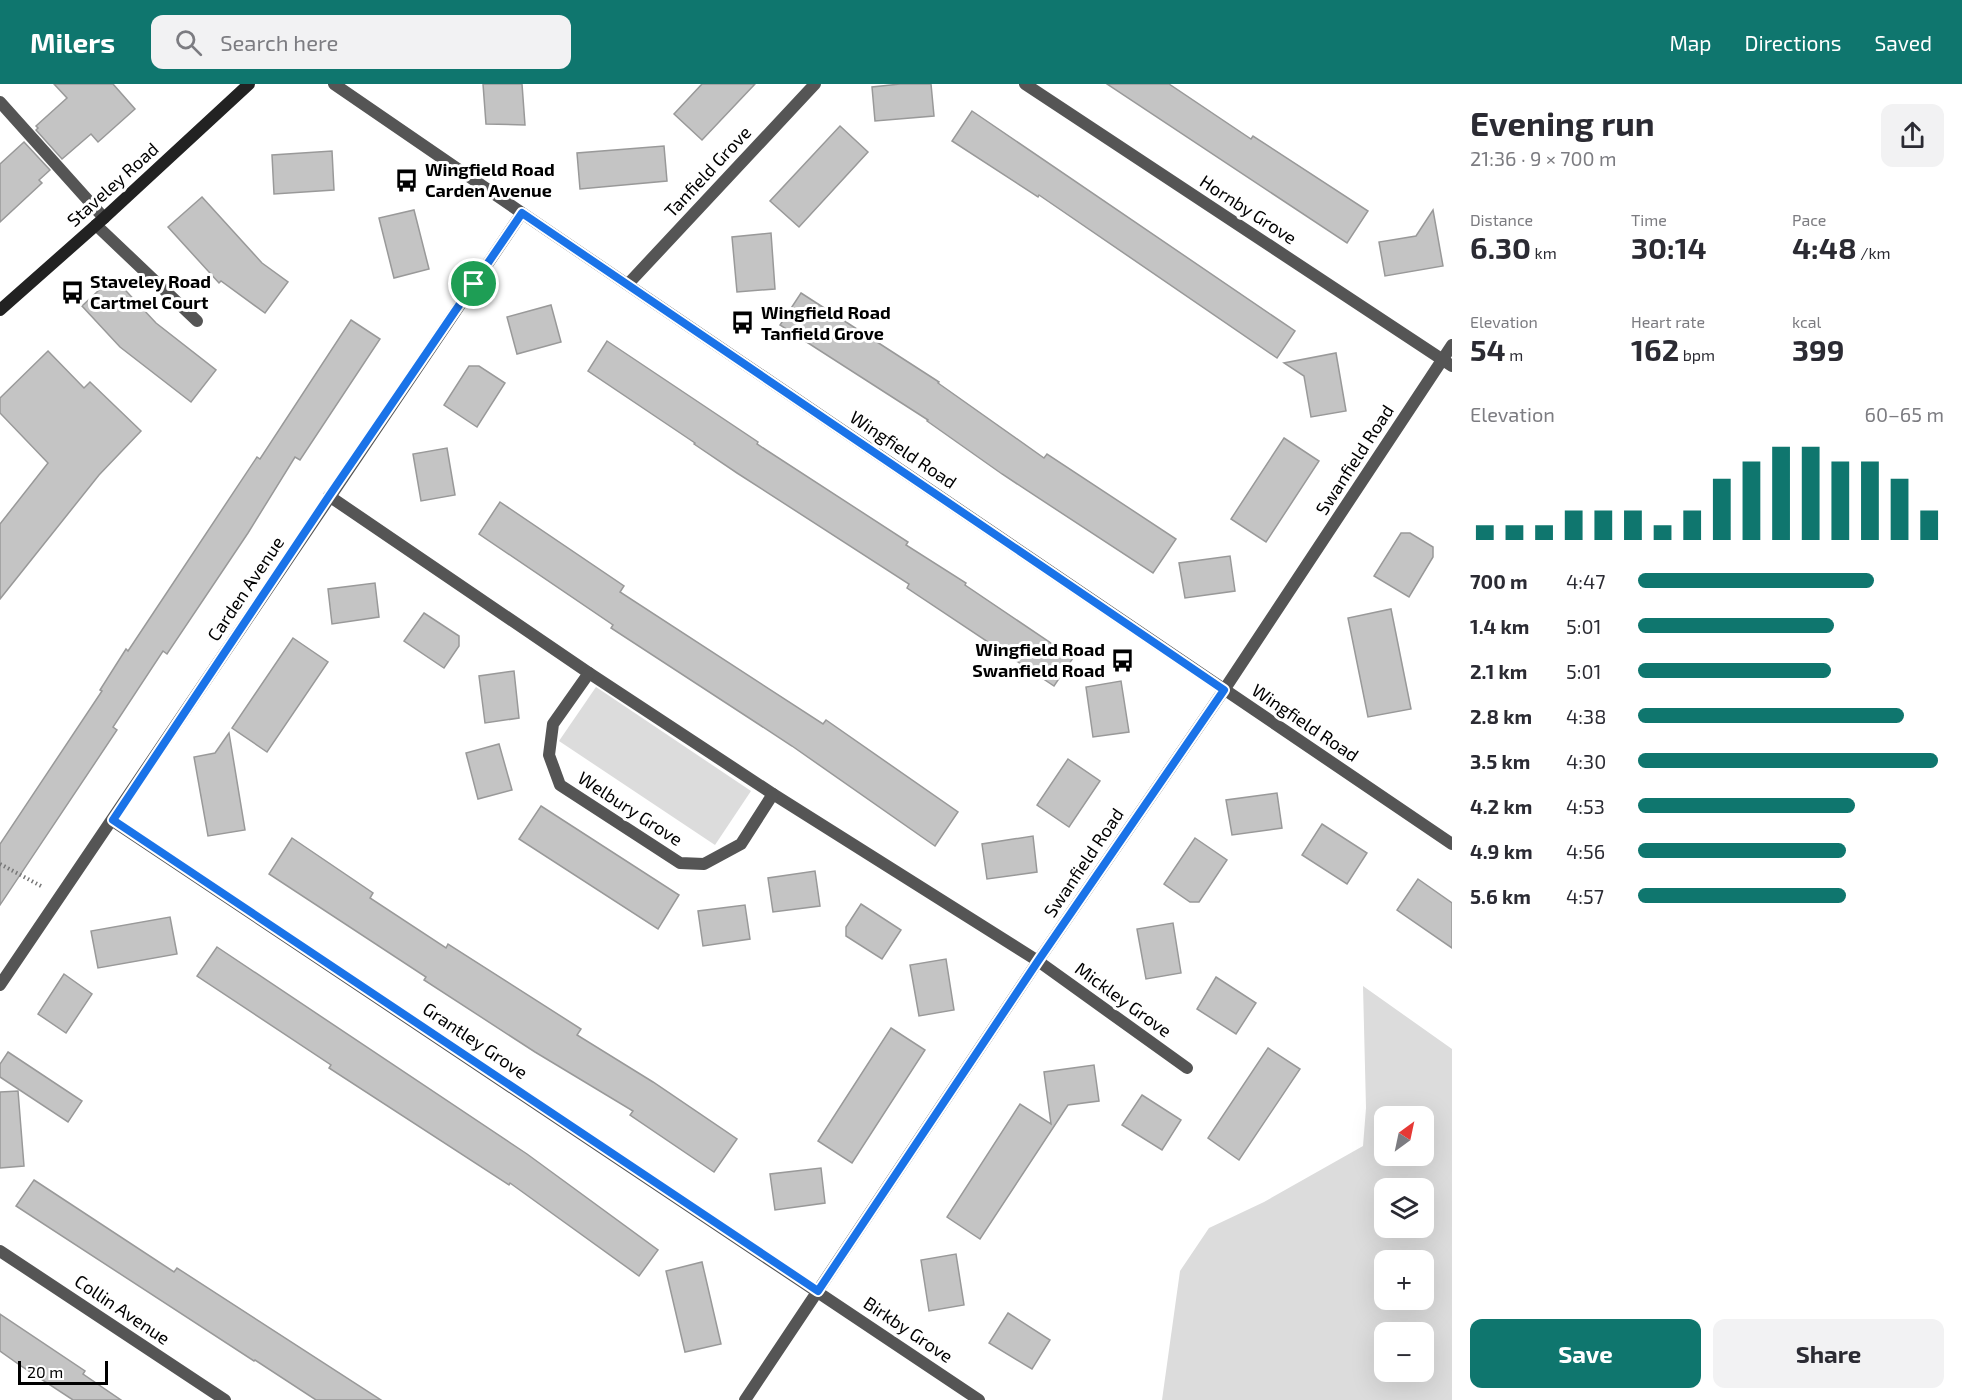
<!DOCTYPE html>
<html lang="en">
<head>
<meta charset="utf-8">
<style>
	:root { --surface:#fff; --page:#f2f2f3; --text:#2b2b33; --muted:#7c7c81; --accent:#0f766e }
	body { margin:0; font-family:"Exo 2",sans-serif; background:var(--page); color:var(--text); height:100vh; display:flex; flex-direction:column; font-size:22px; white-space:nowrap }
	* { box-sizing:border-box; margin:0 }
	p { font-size:20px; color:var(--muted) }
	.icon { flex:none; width:33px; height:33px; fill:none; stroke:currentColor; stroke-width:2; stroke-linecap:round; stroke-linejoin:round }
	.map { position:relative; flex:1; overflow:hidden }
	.side { display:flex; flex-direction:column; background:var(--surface); width:510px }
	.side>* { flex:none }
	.needle { width:39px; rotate:33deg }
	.fabs { position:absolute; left:1374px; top:1022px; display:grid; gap:12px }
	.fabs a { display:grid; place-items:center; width:60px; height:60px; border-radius:12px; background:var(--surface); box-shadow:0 6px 24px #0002; font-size:30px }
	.scale { position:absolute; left:18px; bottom:15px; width:90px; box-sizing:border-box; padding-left:6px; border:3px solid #000; border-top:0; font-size:16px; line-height:21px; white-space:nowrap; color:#000; -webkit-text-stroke:4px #fff; paint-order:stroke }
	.pin { position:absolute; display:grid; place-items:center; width:51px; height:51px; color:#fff; margin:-26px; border:3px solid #fff; border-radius:50%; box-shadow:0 2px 6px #0007 }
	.round { display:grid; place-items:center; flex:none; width:63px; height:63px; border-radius:12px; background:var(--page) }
	.summary { display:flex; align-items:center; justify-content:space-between; height:102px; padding:0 18px }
	h1 { font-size:33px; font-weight:700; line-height:45px }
	.metrics { display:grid; grid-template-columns:repeat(3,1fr); gap:9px; height:102px; padding:6px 18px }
	.metrics div { display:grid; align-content:center }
	.metrics b { font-size:30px; font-weight:700 }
	.metrics small { font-size:16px; font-weight:400 }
	.metrics p { font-size:16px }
	.chart { height:168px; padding:12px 18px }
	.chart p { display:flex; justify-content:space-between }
	.chart svg { width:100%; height:108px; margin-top:6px; stroke:var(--accent); stroke-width:6 }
	.primary-button { display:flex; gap:12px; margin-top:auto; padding:12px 18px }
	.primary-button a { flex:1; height:69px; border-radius:12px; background:var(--accent); color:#fff; font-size:24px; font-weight:700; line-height:69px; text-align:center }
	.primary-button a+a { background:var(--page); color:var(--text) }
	ul { padding:0 18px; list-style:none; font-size:20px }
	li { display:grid; grid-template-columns:96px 72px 1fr; align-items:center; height:45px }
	li i { height:15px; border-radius:8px; background:var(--accent) }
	header { display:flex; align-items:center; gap:36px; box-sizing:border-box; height:84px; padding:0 30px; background:var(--accent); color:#fff }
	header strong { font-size:28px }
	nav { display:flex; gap:33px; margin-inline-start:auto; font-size:21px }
	.search { width:420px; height:54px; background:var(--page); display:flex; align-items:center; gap:15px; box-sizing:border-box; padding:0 21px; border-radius:12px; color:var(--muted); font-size:22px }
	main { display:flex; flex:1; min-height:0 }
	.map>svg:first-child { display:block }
</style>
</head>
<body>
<header>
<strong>Milers</strong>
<div class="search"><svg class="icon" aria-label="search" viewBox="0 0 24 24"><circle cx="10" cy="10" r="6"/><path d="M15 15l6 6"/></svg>Search here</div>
<nav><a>Map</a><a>Directions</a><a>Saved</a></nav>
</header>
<main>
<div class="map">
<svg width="1452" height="1316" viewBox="0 0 1452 1316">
	<rect width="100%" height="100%" fill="#fff"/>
	<g fill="#dcdcdc" fill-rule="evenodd">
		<path d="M 596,603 L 751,707 L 715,761 L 559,657 Z"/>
		<path d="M 1363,902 L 1452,965 L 1452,1316 L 1162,1316 L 1180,1187 L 1209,1144 L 1264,1118 L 1363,1062 L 1366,1024 ZM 1384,1032 L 1424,1032 L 1424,1071 L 1384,1071 ZM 1384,1104 L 1424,1104 L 1424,1143 L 1384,1143 ZM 1384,1176 L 1424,1176 L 1424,1215 L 1384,1215 ZM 1384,1248 L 1424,1248 L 1424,1287 L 1384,1287 Z"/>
	</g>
	<g fill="#c4c4c4" stroke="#999" stroke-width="1.5">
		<path d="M 54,0 L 113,0 L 135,25 L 98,58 L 91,50 L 62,75 L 36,46 L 38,44 L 36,42 L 67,14 Z"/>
		<path d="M 483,0 L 522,0 L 525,41 L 486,40 Z"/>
		<path d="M 702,0 L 755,0 L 702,56 L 674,30 Z"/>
		<path d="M 900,0 L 931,0 L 934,32 L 875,37 L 872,3 Z"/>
		<path d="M 1107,0 L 1169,0 L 1251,55 L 1253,52 L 1368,127 L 1347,159 Z"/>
		<path d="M 972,27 L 1295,247 L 1277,274 L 1039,111 L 1038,113 L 952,57 Z"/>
		<path d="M 840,42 L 868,68 L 799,143 L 770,117 Z"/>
		<path d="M 24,58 L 50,86 L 39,96 L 42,99 L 0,138 L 0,80 Z"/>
		<path d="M 664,62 L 667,97 L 580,105 L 577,69 Z"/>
		<path d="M 332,67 L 334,106 L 274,110 L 272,71 Z"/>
		<path d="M 202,113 L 262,179 L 288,198 L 265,229 L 221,197 L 219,199 L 168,143 Z"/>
		<path d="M 414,126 L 429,185 L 394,194 L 379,134 Z"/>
		<path d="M 1433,126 L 1443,182 L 1385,192 L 1379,158 L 1416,152 Z"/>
		<path d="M 771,149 L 775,205 L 737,208 L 732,153 Z"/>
		<path d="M 113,193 L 156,239 L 216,286 L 191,318 L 120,263 L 82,222 Z"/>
		<path d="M 801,209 L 939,298 L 938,299 L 1044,374 L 1047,370 L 1176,455 L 1153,489 L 1002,390 L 927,337 L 928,336 L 780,241 Z"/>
		<path d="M 551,221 L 561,258 L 517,270 L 507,233 Z"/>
		<path d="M 351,236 L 380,255 L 300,376 L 295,373 L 248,449 L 167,570 L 163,567 L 113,643 L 117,646 L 0,821 L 0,760 L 102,607 L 100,606 L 126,565 L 128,567 L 257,373 L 260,375 Z"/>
		<path d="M 607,257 L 758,358 L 757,360 L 908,458 L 906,461 L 966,499 L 965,501 L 1073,574 L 1054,602 L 907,504 L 909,500 L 737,389 L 694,360 L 695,359 L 588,287 Z"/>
		<path d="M 48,267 L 84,304 L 90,298 L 141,347 L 99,391 L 0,515 L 0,440 L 48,379 L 0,329 L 0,314 Z"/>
		<path d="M 1336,269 L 1346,327 L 1311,333 L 1304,292 L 1284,279 Z"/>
		<path d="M 469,282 L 479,282 L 505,299 L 477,343 L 444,321 Z"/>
		<path d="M 1284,354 L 1319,377 L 1266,458 L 1231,435 Z"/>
		<path d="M 447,364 L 455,411 L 421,417 L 413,370 Z"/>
		<path d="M 500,418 L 624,502 L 620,508 L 823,640 L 826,636 L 958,728 L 935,762 L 792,662 L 611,544 L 613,541 L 479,450 Z"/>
		<path d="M 1401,449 L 1410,449 L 1433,463 L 1433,473 L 1409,513 L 1374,492 Z"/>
		<path d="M 1230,472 L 1235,507 L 1185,514 L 1179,479 Z"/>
		<path d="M 375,499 L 379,533 L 332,540 L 328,505 Z"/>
		<path d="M 1391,525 L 1411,625 L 1368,633 L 1348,534 Z"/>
		<path d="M 424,529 L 459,552 L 459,562 L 444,584 L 404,557 Z"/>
		<path d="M 293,554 L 328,578 L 267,668 L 232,644 Z"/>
		<path d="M 514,587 L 519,634 L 485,639 L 479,592 Z"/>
		<path d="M 1121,597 L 1129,648 L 1093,653 L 1086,603 Z"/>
		<path d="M 229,649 L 245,746 L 208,752 L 194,673 L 215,669 Z"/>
		<path d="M 499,660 L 512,706 L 478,715 L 466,669 Z"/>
		<path d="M 1068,675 L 1100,697 L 1069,743 L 1037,721 Z"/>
		<path d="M 1277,709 L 1282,744 L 1232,751 L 1226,716 Z"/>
		<path d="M 541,722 L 679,811 L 658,845 L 519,755 Z"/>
		<path d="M 1322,740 L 1367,769 L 1347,800 L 1302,771 Z"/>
		<path d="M 1033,752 L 1037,788 L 987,795 L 982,760 Z"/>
		<path d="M 292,754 L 373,809 L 370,814 L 446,864 L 448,860 L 581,945 L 577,951 L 653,998 L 737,1055 L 714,1088 L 630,1031 L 633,1027 L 535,968 L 424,896 L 426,893 L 269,790 Z"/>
		<path d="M 1195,754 L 1227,776 L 1199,818 L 1190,818 L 1164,800 Z"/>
		<path d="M 815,787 L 820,822 L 773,828 L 768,794 Z"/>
		<path d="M 1418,795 L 1452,819 L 1452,864 L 1397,826 Z"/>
		<path d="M 861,820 L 901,846 L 882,875 L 846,852 L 846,843 Z"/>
		<path d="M 745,821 L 750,855 L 703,862 L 698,827 Z"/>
		<path d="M 170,833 L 177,870 L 98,884 L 91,847 Z"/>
		<path d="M 1173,839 L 1181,889 L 1146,895 L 1137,845 Z"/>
		<path d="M 217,863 L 527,1070 L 658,1166 L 639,1192 L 510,1099 L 509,1101 L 329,984 L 331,981 L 197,892 Z"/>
		<path d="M 946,875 L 954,926 L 919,932 L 910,881 Z"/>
		<path d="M 64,890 L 92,910 L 66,949 L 38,930 Z"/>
		<path d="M 1216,893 L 1256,919 L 1236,950 L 1197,925 Z"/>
		<path d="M 891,944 L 925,966 L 852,1079 L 818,1057 Z"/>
		<path d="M 1268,964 L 1300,985 L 1239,1076 L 1208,1054 Z"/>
		<path d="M 8,968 L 82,1017 L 68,1038 L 0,993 L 0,980 Z"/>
		<path d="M 1094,981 L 1099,1017 L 1068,1021 L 980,1155 L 947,1133 L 1020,1020 L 1051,1040 L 1044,988 Z"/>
		<path d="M 18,1007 L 24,1082 L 0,1084 L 0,1008 Z"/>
		<path d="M 1142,1011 L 1181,1036 L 1162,1066 L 1122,1041 Z"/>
		<path d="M 821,1084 L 825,1119 L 775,1126 L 770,1090 Z"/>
		<path d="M 34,1096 L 174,1188 L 177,1184 L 381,1316 L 316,1316 L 255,1276 L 254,1277 L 16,1122 Z"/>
		<path d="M 956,1170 L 964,1221 L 929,1227 L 921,1176 Z"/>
		<path d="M 702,1178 L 721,1260 L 685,1268 L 666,1187 Z"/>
		<path d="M 1008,1229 L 1050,1256 L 1032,1285 L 989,1259 Z"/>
		<path d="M 0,1230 L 85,1287 L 83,1290 L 121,1316 L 73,1316 L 21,1282 L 0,1267 Z"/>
	</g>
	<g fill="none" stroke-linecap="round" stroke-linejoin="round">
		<path stroke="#777" stroke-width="4" stroke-dasharray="1.5 3" stroke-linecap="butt" d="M 0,780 L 41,802"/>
		<g stroke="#555" stroke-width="12">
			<path d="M 334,0 L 522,129 L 1452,760"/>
			<path d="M 1025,0 L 1452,282"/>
			<path d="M 0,18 L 104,134"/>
			<path d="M 96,141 L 197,237"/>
			<path d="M 628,200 L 815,0"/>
			<path d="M 329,412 L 589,589 L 773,710 L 1038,877 L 1187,984"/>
			<path d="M 589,589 L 553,640 L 549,671 L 560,701 L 680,779 L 704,780 L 741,760 L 773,710"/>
			<path d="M 113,737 L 979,1316"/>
			<path d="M 0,901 L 522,129"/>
			<path d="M 0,1167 L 225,1316"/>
			<path d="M 745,1316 L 1038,877 L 1224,606 L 1452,261"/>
		</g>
		<path stroke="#222" stroke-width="12" d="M 0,226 L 104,134 L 249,0"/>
	</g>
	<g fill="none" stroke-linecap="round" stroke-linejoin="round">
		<defs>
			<path id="route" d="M 522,129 L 1224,606 L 1038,877 L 818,1207 L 113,736 L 329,412 Z"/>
		</defs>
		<use href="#route" stroke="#fff" stroke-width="12"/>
		<use href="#route" stroke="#1a73e8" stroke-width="8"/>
	</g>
	<defs>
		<symbol id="bus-bare" viewBox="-9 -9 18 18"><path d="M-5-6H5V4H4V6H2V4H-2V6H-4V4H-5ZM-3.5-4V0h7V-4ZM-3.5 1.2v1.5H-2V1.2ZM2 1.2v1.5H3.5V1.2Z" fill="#000" stroke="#fff" stroke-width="2.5" paint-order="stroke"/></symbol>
	</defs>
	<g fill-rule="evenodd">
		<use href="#bus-bare" x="390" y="80" width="33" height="33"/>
		<use href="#bus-bare" x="56" y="192" width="33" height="33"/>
		<use href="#bus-bare" x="726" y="222" width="33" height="33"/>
		<use href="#bus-bare" x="1106" y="560" width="33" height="33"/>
	</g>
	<g text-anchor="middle" stroke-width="6" stroke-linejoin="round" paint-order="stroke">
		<g font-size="18" font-weight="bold" fill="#000" stroke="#fff" text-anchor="start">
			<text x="425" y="92">Wingfield Road<tspan x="425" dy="21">Carden Avenue</tspan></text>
			<text x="90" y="204">Staveley Road<tspan x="90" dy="21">Cartmel Court</tspan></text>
			<text x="761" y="235">Wingfield Road<tspan x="761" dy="21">Tanfield Grove</tspan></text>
			<text x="1105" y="572" text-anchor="end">Wingfield Road<tspan x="1105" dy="21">Swanfield Road</tspan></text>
		</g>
		<g font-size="18" fill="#000" stroke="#fff">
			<text transform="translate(708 88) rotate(-47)" y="6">Tanfield Grove</text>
			<text transform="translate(113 101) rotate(-42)" y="6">Staveley Road</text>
			<text transform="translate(1248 126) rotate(33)" y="6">Hornby Grove</text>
			<text transform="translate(903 366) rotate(34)" y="6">Wingfield Road</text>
			<text transform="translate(1355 376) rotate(-57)" y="6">Swanfield Road</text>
			<text transform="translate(246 505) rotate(-56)" y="6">Carden Avenue</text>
			<text transform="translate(1305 639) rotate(34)" y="6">Wingfield Road</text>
			<text transform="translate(630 725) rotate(33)" y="6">Welbury Grove</text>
			<text transform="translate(1084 779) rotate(-56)" y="6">Swanfield Road</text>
			<text transform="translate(1123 916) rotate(36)" y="6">Mickley Grove</text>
			<text transform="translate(475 957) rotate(34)" y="6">Grantley Grove</text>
			<text transform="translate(122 1226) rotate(34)" y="6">Collin Avenue</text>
			<text transform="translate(908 1246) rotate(34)" y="6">Birkby Grove</text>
		</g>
	</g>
</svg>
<div class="fabs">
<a><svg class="needle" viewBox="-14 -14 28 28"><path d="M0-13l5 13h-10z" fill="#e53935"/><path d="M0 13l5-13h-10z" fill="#7c7c81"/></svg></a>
<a><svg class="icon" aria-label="layers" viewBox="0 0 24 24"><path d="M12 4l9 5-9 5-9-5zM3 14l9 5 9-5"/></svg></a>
<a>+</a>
<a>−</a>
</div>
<div class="scale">20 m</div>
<div class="pin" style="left:474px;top:200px;background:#1e9e55"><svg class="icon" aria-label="arrive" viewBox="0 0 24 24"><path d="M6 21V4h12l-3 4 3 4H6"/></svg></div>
</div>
<section class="side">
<div class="summary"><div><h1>Evening run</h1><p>21:36 · 9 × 700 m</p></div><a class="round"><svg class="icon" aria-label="share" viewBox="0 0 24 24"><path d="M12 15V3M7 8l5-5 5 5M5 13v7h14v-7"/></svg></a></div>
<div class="metrics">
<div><p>Distance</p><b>6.30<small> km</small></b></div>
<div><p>Time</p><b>30:14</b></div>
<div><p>Pace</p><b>4:48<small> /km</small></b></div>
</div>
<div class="metrics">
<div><p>Elevation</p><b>54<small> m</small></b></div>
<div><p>Heart rate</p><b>162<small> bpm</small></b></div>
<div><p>kcal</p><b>399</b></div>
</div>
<div class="chart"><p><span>Elevation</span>60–65 m</p>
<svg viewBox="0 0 160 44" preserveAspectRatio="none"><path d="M5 44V38M15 44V38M25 44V38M35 44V32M45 44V32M55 44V32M65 44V38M75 44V32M85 44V19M95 44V12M105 44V6M115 44V6M125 44V12M135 44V12M145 44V19M155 44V32"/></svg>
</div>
<ul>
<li><b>700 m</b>4:47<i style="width:77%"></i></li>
<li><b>1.4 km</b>5:01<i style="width:64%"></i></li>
<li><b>2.1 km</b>5:01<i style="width:63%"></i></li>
<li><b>2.8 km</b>4:38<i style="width:87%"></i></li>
<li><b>3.5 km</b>4:30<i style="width:98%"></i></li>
<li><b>4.2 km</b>4:53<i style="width:71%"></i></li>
<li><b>4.9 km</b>4:56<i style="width:68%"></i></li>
<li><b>5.6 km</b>4:57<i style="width:68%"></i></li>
</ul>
<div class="primary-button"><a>Save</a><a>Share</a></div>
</section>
</main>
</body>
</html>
